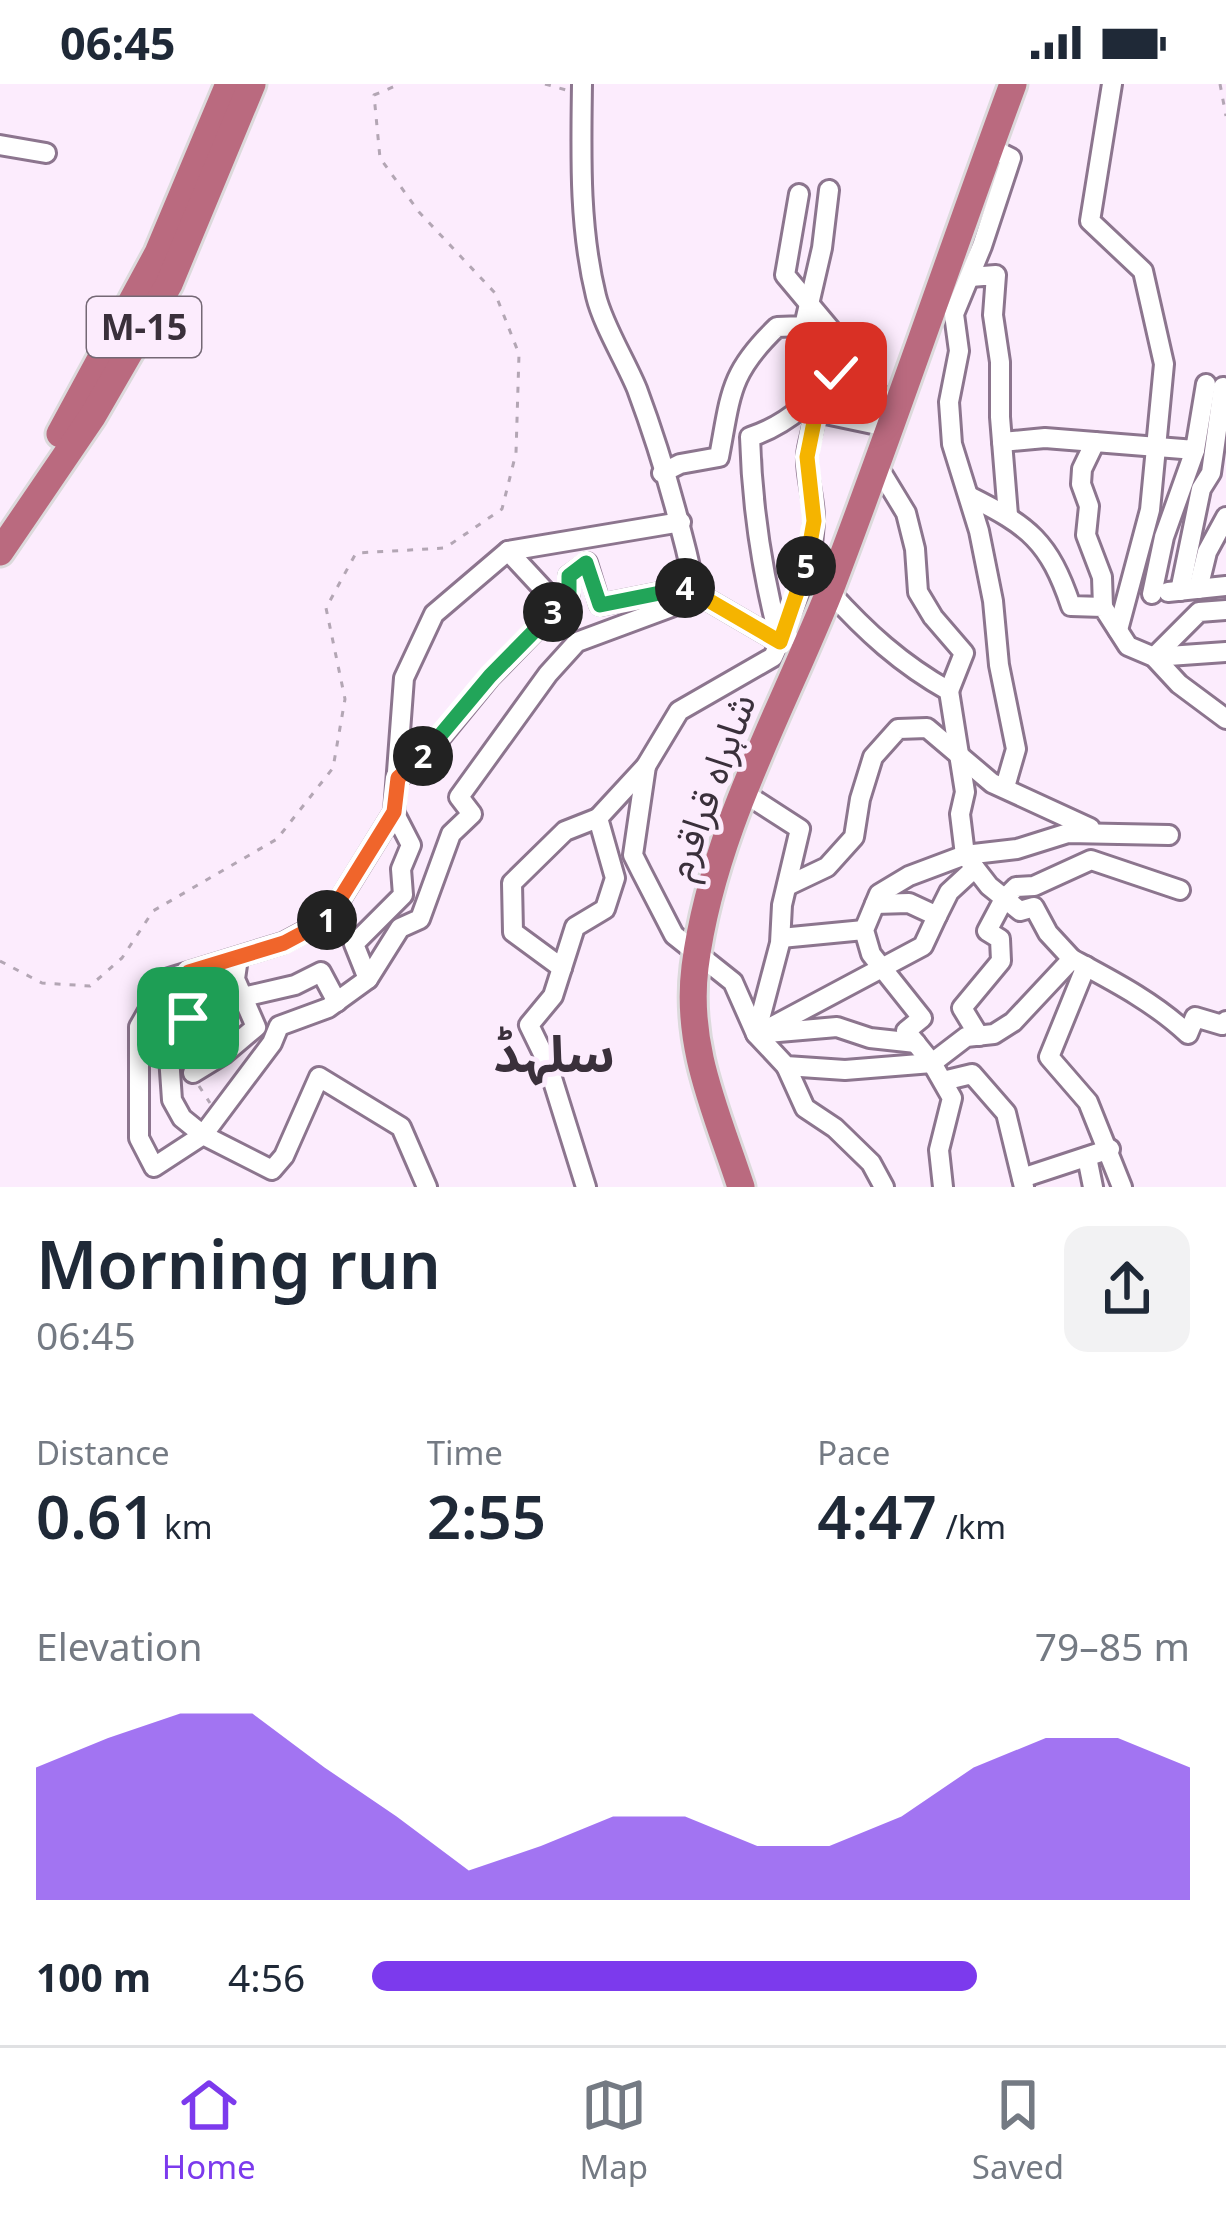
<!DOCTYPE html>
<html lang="en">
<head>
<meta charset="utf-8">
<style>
	:root { --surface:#fff; --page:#f2f2f3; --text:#1f2937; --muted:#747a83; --line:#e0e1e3; --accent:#7c3aed }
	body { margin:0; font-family:"Noto Sans","Noto Sans Arabic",sans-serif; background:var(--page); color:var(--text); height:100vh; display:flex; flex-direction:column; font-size:45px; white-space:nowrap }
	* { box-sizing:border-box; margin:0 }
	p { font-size:39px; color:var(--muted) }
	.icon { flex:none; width:66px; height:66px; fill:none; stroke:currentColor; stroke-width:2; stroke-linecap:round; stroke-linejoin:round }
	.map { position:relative; height:1103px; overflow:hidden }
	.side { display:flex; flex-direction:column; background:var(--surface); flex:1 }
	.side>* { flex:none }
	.pin { position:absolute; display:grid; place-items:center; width:102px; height:102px; color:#fff; margin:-51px; border-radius:24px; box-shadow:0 6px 18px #0006 }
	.km { position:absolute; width:60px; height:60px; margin:-30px; border-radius:50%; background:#222; color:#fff; font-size:33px; line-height:60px; text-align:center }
	.round { display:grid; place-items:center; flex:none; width:126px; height:126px; border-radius:24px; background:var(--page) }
	.head { display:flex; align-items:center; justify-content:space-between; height:204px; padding:0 36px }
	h1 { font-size:66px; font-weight:600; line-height:90px }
	.figures { display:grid; grid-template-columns:repeat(3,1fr); gap:18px; height:204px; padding:12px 36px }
	.figures div { display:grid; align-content:center }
	.figures b { font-size:60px; font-weight:600 }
	.figures small { font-size:33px; font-weight:400 }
	.figures p { font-size:33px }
	.chart { height:336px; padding:24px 36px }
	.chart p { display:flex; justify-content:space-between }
	.chart svg { width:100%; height:216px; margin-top:12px; fill:var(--accent); opacity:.7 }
	ul { padding:0 36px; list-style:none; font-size:39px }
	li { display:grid; grid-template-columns:192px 144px 1fr; align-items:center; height:90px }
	li i { height:30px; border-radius:15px; background:var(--accent) }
	.status { display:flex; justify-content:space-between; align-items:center; height:84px; padding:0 60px; background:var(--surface); direction:ltr }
	.status svg { height:33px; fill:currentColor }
	.tab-bar { display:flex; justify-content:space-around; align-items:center; height:168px; border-top:3px solid var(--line); background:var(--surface); font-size:33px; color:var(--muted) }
	.tab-bar a { display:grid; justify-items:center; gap:6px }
	.tab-bar .selected { color:var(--accent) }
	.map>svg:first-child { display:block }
</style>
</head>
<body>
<div class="status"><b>06:45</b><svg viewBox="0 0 49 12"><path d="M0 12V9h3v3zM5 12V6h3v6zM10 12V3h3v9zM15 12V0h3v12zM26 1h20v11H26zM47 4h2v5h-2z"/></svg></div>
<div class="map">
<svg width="1226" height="1103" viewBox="0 0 1226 1103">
	<rect width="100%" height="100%" fill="#fcecfd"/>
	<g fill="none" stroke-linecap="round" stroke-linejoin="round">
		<defs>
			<g id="minor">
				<path d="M 582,0 C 581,71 579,143 596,212 C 603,241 625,276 637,305 C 662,372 681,440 696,509 L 780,558 L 788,552"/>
				<path d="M 1112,0 L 1090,137 L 1143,187 L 1164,280 L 1150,426 L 1118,546"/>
				<path d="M 0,61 L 46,69"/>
				<path d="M 989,63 L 1011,74 L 982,162 L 954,230 L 959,267 L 949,318 L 952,360 L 979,447 L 993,517 L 999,581 L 1016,665 L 1005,703"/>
				<path d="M 799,110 L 785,191 L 857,277 L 892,330"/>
				<path d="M 970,193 L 996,191 L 993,231 L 1000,278 L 1000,333 L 1008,431"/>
				<path d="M 816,328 L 887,343"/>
				<path d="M 1002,358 L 1045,354 L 1195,366 L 1206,300"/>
				<path d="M 1095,358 L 1082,385 L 1081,400 L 1089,422 L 1086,451 L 1102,493 L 1103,523"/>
				<path d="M 875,378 L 906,429 L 915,465 L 918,508 L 933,533 L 964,569 L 949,607"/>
				<path d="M 662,389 L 680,380 L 719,373 C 731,310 729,289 777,243 L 804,242 L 822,164 L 829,106"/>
				<path d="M 969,412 C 1029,442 1049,457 1071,522 L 1103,523 L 1128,562 L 1154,573 L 1179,600 L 1226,635"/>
				<path d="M 508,467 L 559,522 L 569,509 L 569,492 L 587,479 L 600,521 L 695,502"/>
				<path d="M 1198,505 L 1207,468 L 1226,433"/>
				<path d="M 829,507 C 866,548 901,580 949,607 L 965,708 L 960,730 L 965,771 L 989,802 L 1020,827 L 1034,823 L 1048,849 L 1072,875"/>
				<path d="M 1180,507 L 1201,405 L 1211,389 L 1223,303"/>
				<path d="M 1168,508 L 1226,502"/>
				<path d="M 1152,510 L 1164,453 L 1195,366"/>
				<path d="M 780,558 C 762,489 752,425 750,353 C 796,338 821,306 852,271"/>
				<path d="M 1154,573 L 1199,528 L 1226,526"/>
				<path d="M 1154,573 L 1226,568"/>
				<path d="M 646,682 L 633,771 L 641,787 L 674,851 L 733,898 L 756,950 L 786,982 L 845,986 L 932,979 L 966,953 L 994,950 L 1013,938 L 1072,875 C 1113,897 1154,918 1188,950 L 1195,933 L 1222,941 L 1226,937"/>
				<path d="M 398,695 L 432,664 L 490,593 L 559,522"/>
				<path d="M 744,709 L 800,745 L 782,821 L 780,859 L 756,950 L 837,943 L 870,954 L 916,959"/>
				<path d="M 787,802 L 827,783 L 854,753 L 860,715 L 873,673 L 898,645 L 927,644 L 992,699 L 1090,744"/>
				<path d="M 875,820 L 909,819 L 937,832 L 949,808 L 975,784"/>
				<path d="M 781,854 L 864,846"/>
				<path d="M 1086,882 L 1049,973 L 1088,1018 L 1122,1103"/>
				<path d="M 562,884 L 513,848 L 512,799 L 565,747 L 598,734"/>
				<path d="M 368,895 L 400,844 L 420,835 L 451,750 L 472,730 L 459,713 L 548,590 L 577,558 L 701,512"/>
				<path d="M 164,900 L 172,1016 L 182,1034 L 203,1051 L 272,959 L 279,942 L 328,924 L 368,895 L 354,860 L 403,811 L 401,785 L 411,761 L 394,728"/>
				<path d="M 243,913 L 295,901 L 321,888 L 337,918"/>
				<path d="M 771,943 L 923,862 L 937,832"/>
				<path d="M 979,952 L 962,924 L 1001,877 L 1000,855 L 987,847 L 1004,815 L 1016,803 L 1034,802 L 1091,776 L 1180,806"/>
				<path d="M 786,982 L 805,1024 L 835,1044 L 871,1079 L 884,1103"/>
				<path d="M 193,989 L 224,970 L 256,943 L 235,895 L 238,874"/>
				<path d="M 943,997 L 972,990 L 1006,1029 L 1024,1103"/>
				<path d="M 1087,1073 L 1093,1103"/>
				<path d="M 1022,1094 L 1110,1065"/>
				<path d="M 427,1103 L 401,1043 L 319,993 L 284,1072 L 272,1086 L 203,1051 L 154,1083 L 139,1054 L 139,943 L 166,895 L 283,859 L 328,835 L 394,728 L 404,594 L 434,530 L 508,467 L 681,438"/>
				<path d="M 586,1103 L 547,978 L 529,941 L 553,912 L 575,843 L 605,825 L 615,794 L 598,734 L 646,682 L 679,627 L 773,573 C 792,532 812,485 814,438 C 815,416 806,394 807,372 C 808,353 819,337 812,317"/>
				<path d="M 943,1103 L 939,1066 L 952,1014 L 932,979 L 906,947 L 922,934 L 871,870 L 864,846 L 879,810 L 909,792 L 965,771 L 1017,765 L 1068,749 L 1169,751"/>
			</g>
			<g id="highway">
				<path d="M 60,350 L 158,169 L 229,0"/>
				<path d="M 0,468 L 92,333 L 169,200 L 252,0"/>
				<path d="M 741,1103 C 717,1029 685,963 695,883 C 712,749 781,629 830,506 C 894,339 951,168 1013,0"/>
			</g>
		</defs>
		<use href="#minor" stroke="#8c758e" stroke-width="24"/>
		<use href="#highway" stroke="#dcdadc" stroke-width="33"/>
		<g stroke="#b3a6b4" stroke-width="3" stroke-dasharray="6 9" stroke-linecap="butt">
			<path d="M 545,0 L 566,6"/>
			<path d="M 1220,0 L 1226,32"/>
			<path d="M 0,877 L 42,899 L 90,902 L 122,874 L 153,827 L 277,755 L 333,684 L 345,615 L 326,524 L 356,469 L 445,464 L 502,425 L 516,369 L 519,270 L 495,209 L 419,128 L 380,74 L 374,11 L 400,0"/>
			<path d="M 187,977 L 188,902"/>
			<path d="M 199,1002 L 210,1019"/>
		</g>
		<use href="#minor" stroke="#fff" stroke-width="18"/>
		<use href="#highway" stroke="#ba6a7f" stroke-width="27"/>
	</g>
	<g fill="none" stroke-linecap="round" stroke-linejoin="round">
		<defs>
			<path id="split-1" d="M 188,934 L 189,888 L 284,859 L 327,836"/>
			<path id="split-2" d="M 327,836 L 394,728 L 398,694 L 423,672"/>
			<path id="split-3" d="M 423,672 L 490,592 L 553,528"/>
			<path id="split-4" d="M 553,528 L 569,509 L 569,492 L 586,479 L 600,521 L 685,504"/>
			<path id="split-5" d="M 685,504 L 695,502 L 696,509 L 780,558 L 806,482"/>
			<path id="split-6" d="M 806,482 L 814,437 L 807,373 L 816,328 L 812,317 L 836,289"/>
		</defs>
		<use href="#split-1" stroke="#fff" stroke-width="24"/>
		<use href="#split-2" stroke="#fff" stroke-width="24"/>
		<use href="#split-3" stroke="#fff" stroke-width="24"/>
		<use href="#split-4" stroke="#fff" stroke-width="24"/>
		<use href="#split-5" stroke="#fff" stroke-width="24"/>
		<use href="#split-6" stroke="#fff" stroke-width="24"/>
		<use href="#split-1" stroke="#f0652b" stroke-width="15"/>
		<use href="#split-2" stroke="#f0652b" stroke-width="15"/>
		<use href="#split-3" stroke="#22a559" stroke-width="15"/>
		<use href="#split-4" stroke="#22a559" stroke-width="15"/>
		<use href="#split-5" stroke="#f5b400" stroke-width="15"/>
		<use href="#split-6" stroke="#f5b400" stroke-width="15"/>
	</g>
	<g text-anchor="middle" stroke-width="10" stroke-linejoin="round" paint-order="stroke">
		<rect fill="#fcecfd" stroke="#746875" stroke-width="3" x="87" y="213" width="114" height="60" rx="9"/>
		<g font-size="36" font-weight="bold" fill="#3a303b">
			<text x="144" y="256">M-15</text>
		</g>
		<g font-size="39" fill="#3a303b" stroke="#fcecfd">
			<text transform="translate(710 702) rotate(-70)" y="14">شاہراہ قراقرم</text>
		</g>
		<g font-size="51" font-weight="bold" fill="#3a303b" stroke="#fcecfd">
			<text x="554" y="988">سلہڈ</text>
		</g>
	</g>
</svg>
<div class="pin" style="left:188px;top:934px;background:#1e9e55"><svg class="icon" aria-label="arrive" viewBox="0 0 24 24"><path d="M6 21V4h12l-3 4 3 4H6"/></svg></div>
<div class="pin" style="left:836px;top:289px;background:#d93025"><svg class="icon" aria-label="check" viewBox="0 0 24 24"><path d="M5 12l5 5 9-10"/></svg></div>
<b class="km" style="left:327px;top:836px">1</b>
<b class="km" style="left:423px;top:672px">2</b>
<b class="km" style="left:553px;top:528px">3</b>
<b class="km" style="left:685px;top:504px">4</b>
<b class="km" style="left:806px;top:482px">5</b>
</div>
<section class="side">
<div class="head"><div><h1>Morning run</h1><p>06:45</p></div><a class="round"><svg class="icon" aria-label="share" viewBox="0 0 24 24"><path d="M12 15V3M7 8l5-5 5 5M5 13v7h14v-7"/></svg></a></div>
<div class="figures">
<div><p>Distance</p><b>0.61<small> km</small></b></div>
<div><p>Time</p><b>2:55</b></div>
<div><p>Pace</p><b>4:47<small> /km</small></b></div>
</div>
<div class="chart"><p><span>Elevation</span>79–85 m</p>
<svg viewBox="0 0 160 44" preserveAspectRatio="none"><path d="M0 44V17L10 11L20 6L30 6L40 17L50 27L60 38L70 33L80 27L90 27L100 33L110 33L120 27L130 17L140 11L150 11L160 17V44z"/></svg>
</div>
<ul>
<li><b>100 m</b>4:56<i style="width:74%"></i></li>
</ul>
</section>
<nav class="tab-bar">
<a class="selected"><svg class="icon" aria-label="home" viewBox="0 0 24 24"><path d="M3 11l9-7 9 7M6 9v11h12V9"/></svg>Home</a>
<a><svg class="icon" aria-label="map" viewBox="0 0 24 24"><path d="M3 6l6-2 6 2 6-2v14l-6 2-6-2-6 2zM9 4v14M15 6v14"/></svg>Map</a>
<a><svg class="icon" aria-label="saved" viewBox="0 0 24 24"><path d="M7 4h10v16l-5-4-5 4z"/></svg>Saved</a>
</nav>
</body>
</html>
